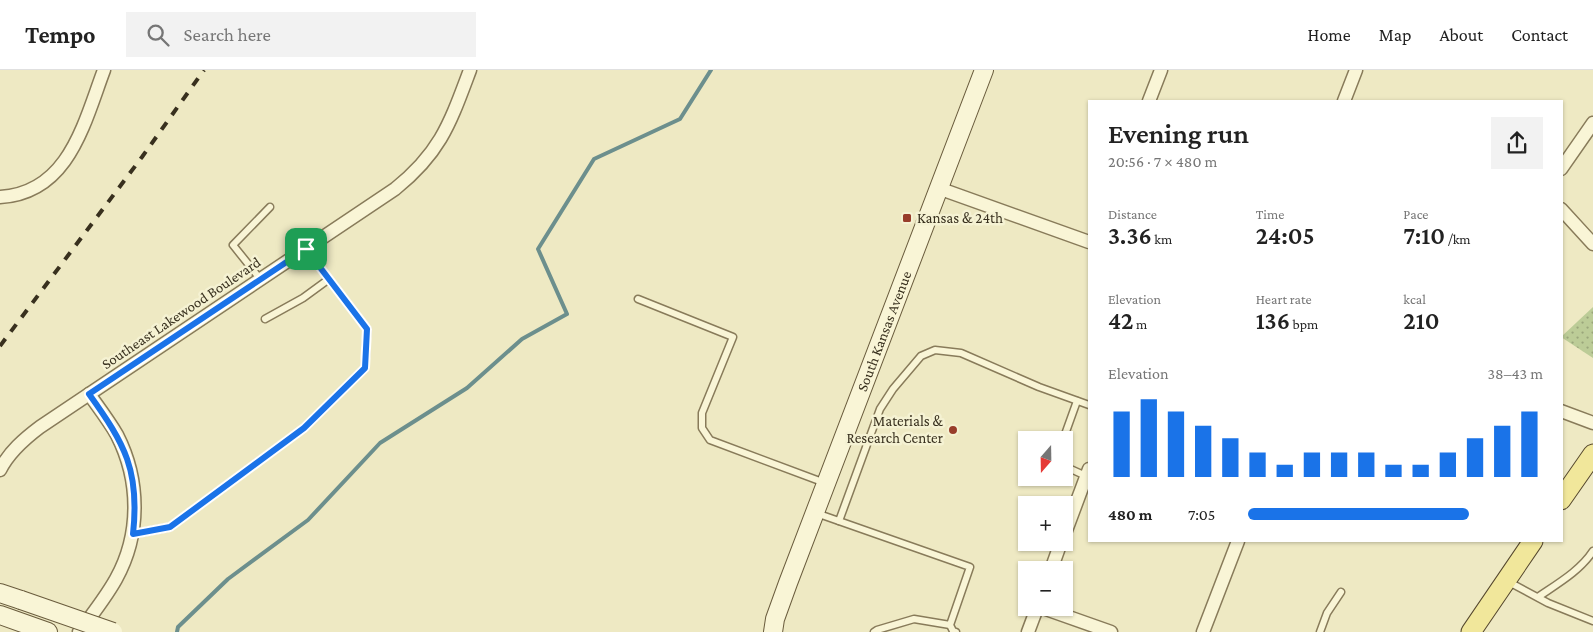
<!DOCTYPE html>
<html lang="en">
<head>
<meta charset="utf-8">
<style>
	:root { --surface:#fff; --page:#f2f2f2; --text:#222; --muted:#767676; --line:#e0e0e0; --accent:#1a73e8 }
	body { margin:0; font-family:"Crimson Pro",serif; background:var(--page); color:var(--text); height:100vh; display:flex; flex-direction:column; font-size:19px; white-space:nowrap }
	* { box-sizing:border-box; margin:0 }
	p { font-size:16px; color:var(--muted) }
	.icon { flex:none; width:28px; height:28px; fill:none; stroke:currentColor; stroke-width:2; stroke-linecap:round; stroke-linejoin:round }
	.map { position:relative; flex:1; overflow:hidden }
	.sheet { position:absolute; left:1088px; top:30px; width:475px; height:442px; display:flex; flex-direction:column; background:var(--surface); border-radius:0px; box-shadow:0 1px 4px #0004 }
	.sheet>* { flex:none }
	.needle { width:32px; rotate:200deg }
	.buttons { position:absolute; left:1018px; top:361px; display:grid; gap:10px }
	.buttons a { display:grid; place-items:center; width:55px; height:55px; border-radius:0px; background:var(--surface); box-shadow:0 1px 4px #0004; font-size:25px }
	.pin { position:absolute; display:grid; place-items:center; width:42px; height:42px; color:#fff; margin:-21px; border-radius:10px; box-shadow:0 2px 8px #0006 }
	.round { display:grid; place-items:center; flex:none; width:52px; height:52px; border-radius:0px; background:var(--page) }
	.overview { display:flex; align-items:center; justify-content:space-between; height:85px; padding:0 20px }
	h1 { font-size:28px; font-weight:600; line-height:38px }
	.figures { display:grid; grid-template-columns:repeat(3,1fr); gap:8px; height:85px; padding:5px 20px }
	.figures div { display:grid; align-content:center }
	.figures b { font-size:25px; font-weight:600 }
	.figures small { font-size:14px; font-weight:400 }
	.figures p { font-size:14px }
	.chart { height:140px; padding:10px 20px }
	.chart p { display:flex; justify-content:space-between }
	.chart svg { width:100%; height:90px; margin-top:5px; stroke:var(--accent); stroke-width:6 }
	ul { padding:0 20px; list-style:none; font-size:16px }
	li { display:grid; grid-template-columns:80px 60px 1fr; align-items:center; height:38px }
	li i { height:12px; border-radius:6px; background:var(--accent) }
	header { display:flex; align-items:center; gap:30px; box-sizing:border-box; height:70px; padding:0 25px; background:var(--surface); border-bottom:1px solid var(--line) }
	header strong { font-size:24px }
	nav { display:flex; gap:28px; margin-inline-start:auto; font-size:18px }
	.search { width:350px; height:45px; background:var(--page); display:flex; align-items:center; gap:12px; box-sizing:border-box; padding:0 18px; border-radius:0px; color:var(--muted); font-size:19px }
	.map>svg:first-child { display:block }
</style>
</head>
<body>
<header>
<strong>Tempo</strong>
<div class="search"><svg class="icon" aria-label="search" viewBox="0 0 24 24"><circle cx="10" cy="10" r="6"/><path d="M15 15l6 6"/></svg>Search here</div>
<nav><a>Home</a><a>Map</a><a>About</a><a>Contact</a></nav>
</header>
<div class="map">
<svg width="1593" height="562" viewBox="0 0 1593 562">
	<defs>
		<pattern id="grass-dots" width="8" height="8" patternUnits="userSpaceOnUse" patternTransform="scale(1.25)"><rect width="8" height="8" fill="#bccc97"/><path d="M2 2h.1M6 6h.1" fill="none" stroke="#9aa67b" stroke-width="1.8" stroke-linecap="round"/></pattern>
	</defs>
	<rect width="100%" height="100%" fill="#eee9c3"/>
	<path fill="url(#grass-dots)" d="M 1593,237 L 1593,288 L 1561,267 Z"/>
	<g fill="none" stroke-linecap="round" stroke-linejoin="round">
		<path stroke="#6c8f8d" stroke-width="4" d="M 177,562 L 178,557 L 228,509 L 308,450 L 380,373 L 467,318 L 522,269 L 567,244 L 538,179 L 594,89 L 680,49 L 711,0"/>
		<defs>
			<g id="service">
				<path d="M 261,210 L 233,175 L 270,137"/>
				<path d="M 638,229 L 733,267 L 702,343 L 702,358 L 710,370 L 825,413"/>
				<path d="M 265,249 L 303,228 L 329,209"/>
				<path d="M 1063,370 L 1077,331"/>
				<path d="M 1064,396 L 1086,406"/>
				<path d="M 816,443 L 970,497 L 950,555 L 953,561 L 956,562"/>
				<path d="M 839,451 L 880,339 L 893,319 L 921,286 L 935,280 L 961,283 L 1039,317 L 1089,335"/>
				<path d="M 133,464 L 170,457 L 304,358 L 365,298 L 367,259 L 306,179"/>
				<path d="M 1507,511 L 1548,533 L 1593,551"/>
				<path d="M 1538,527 C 1557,514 1580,501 1593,481"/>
				<path d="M 874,562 L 877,560 L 914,549 L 950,555"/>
				<path d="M 1320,562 L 1327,543 L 1341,522"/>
			</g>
			<g id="minor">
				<path d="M 1149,31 L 1161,0"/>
				<path d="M 1344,31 L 1356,0"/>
				<path d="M 1561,99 L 1593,53"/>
				<path d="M 938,118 L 1089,172"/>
				<path d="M 0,127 C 69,123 84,53 104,0"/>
				<path d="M 1561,139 L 1593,174"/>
				<path d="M 1561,341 L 1593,353"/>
				<path d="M 0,400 C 9,382 24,369 40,357 L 395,119 C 441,82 450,53 470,0"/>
				<path d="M 1064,466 L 1089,399"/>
				<path d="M 1051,500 L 1061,472"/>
				<path d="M 1043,538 L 1111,562"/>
				<path d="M 79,562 C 92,545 106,527 116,509 C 141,464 140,410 117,365 C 109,351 99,338 89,324"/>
				<path d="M 1028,562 L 1037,538"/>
				<path d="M 1203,562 L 1238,471"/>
			</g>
			<g id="secondary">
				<path d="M 0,523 L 21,530"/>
				<path d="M 0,545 L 48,562"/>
				<path id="s1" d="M 773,562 L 775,549 L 788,513 L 984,0"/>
			</g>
			<g id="primary">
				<path d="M 1561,430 L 1593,384"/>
				<path d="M 1471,562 L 1533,471"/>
			</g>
		</defs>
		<use href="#service" stroke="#887b5a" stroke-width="9"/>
		<use href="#minor" stroke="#887b5a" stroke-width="15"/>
		<use href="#secondary" stroke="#6a5c3d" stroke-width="20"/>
		<use href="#primary" stroke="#56482e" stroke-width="21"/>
		<use href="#service" stroke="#f9f5d6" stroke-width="6"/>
		<use href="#minor" stroke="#f9f5d6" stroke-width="12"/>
		<use href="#secondary" stroke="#f9f5d6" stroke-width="18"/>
		<use href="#primary" stroke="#f1e79b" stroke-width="19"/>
		<path stroke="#38301e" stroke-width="4" stroke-dasharray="9 9" stroke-linecap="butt" d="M 0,276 L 142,87 L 204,0"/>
		<defs>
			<path id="secondary-bridge" d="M 21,530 L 113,562"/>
		</defs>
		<use href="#secondary-bridge" stroke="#6a5c3d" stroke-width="20" stroke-linecap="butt"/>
		<use href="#secondary-bridge" stroke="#f9f5d6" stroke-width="18"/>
	</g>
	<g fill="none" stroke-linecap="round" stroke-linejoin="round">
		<defs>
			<path id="route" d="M 306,179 L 367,259 L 365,298 L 304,358 L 170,457 L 133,464 C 140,401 125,374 89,324 Z"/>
		</defs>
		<use href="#route" stroke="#fff" stroke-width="10"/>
		<use href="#route" stroke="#1a73e8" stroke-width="6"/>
	</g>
	<g fill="#983d2a" stroke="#f5f2d3" stroke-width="2">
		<rect x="902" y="143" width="10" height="10" rx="2.5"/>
		<circle cx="953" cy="360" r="5"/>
	</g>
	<g text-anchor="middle" stroke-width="5" stroke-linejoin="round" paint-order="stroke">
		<g font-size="15" fill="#38301e" stroke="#f5f2d3" text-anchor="start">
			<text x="917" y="153">Kansas &amp; 24th</text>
			<text x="943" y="356" text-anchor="end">Materials &amp;<tspan x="943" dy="17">Research Center</tspan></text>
		</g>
		<g font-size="15" fill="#38301e" stroke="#f5f2d3">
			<text transform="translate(181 243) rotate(-34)" y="5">Southeast Lakewood Boulevard</text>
			<text dy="5" stroke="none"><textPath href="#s1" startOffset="321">South Kansas Avenue</textPath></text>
		</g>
	</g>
</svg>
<div class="buttons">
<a><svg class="needle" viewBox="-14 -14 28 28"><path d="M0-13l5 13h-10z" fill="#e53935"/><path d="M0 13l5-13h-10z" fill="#767676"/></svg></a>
<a>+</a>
<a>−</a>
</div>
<div class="pin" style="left:306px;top:179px;background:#1e9e55"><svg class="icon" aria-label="arrive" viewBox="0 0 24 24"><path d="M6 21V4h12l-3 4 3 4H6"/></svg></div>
<section class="sheet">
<div class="overview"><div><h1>Evening run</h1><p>20:56 · 7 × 480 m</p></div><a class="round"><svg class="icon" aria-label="share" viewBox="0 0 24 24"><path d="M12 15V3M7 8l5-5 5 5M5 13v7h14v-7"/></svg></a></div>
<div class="figures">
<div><p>Distance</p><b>3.36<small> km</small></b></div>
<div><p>Time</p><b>24:05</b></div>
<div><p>Pace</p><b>7:10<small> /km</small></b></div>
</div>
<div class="figures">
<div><p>Elevation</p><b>42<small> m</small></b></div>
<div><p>Heart rate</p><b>136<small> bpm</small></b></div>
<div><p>kcal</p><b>210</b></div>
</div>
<div class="chart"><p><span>Elevation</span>38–43 m</p>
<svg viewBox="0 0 160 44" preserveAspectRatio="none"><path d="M5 44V12M15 44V6M25 44V12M35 44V19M45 44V25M55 44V32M65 44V38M75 44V32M85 44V32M95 44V32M105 44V38M115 44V38M125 44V32M135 44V25M145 44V19M155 44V12"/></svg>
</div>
<ul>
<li><b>480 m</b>7:05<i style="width:75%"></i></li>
</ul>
</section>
</div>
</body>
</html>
